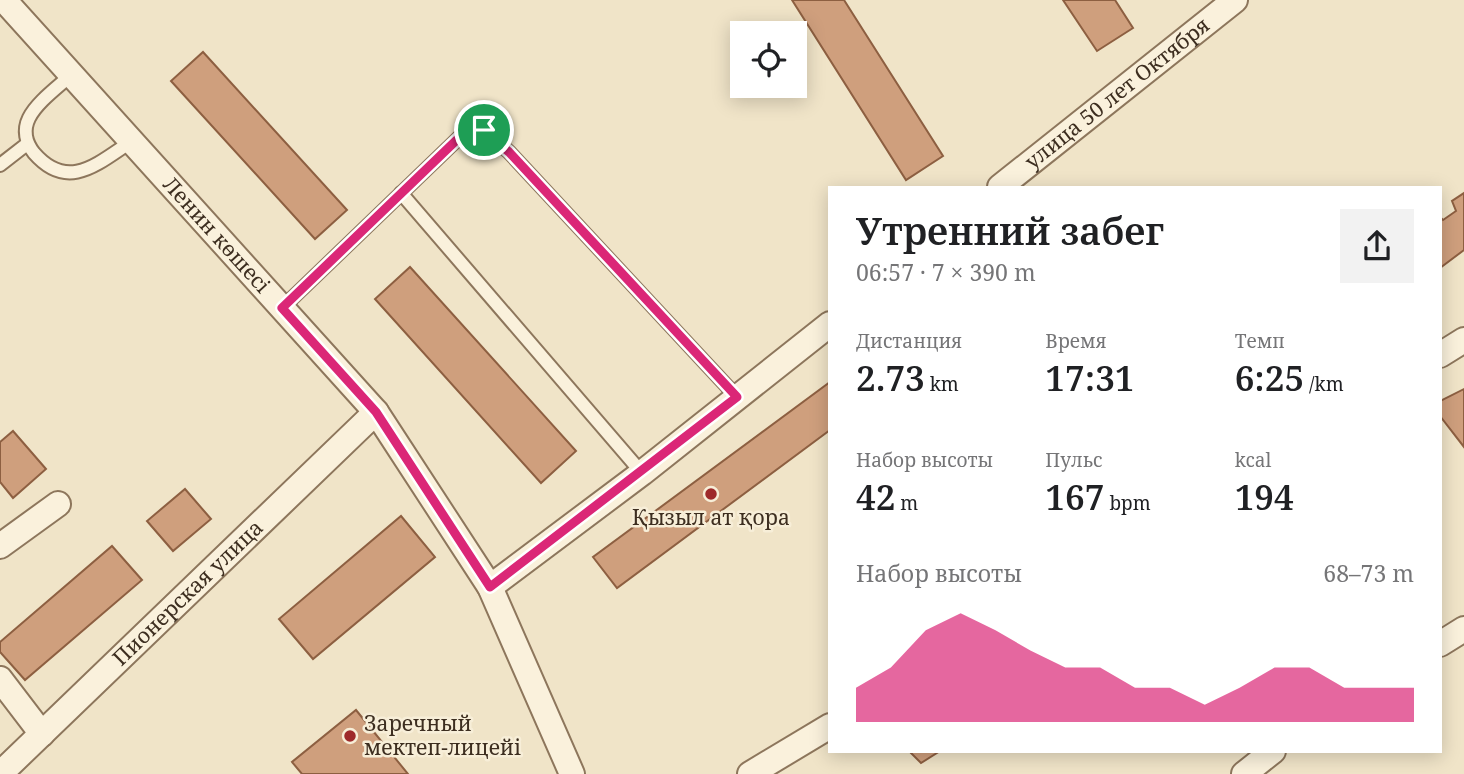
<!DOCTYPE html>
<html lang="ru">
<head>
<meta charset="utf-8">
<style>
	:root { --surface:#fff; --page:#f2f2f2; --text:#202124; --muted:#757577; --accent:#db2777 }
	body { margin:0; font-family:"Noto Serif",serif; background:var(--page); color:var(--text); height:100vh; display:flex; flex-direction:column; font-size:26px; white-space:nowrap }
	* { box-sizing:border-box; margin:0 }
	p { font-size:23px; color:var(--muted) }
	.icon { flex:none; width:38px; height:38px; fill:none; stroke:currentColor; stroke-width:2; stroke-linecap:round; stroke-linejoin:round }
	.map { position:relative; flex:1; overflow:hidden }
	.drawer { position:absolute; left:828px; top:186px; width:614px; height:567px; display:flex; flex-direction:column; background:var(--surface); border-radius:0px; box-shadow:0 4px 18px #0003 }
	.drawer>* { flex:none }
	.controls { position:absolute; left:730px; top:21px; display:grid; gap:14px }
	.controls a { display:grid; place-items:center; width:77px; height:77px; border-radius:0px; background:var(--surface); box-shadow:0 4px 18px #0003; font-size:35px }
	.pin { position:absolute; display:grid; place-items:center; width:60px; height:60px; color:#fff; margin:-30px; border:4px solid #fff; border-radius:50%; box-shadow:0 2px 7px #0007 }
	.round { display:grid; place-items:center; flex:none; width:74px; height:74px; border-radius:0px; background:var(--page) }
	.headline { display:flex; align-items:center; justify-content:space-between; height:119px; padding:0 28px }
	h1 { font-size:38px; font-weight:600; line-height:52px }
	.figures { display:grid; grid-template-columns:repeat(3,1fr); gap:10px; height:119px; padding:7px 28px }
	.figures div { display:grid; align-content:center }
	.figures b { font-size:35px; font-weight:600 }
	.figures small { font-size:19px; font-weight:400 }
	.figures p { font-size:19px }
	.chart { height:196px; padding:14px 28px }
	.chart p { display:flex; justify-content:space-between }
	.chart svg { width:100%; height:126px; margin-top:7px; fill:var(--accent); opacity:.7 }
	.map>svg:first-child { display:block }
</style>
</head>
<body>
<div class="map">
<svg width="1464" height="774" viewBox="0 0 1464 774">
	<rect width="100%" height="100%" fill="#f0e4c8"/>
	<g fill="#cf9f7d" stroke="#8d5f41" stroke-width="2">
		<path d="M 792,0 L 844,0 L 943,156 L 906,180 Z"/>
		<path d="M 1063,0 L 1115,0 L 1133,28 L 1097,51 Z"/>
		<path d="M 203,52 L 347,210 L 315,239 L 171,81 Z"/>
		<path d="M 1464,193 L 1464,250 L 1440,268 L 1440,217 L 1443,220 L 1456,211 L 1452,201 Z"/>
		<path d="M 410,267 L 576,451 L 541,483 L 375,299 Z"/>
		<path d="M 830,382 L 830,430 L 617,588 L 593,557 Z"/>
		<path d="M 1464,389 L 1464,447 L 1440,416 L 1440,401 Z"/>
		<path d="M 13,431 L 46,469 L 13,498 L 0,482 L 0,442 Z"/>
		<path d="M 185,489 L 211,519 L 173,551 L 147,521 Z"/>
		<path d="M 401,516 L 435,557 L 313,659 L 279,619 Z"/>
		<path d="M 112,546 L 142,580 L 25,680 L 0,652 L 0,642 Z"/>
		<path d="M 356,710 L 408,774 L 302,774 L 292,762 Z"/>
		<path d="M 909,751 L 940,751 L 921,763 Z"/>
	</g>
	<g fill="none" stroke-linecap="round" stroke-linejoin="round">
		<defs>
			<g id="lane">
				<path d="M 71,75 C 58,87 37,102 29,118 C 23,130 26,143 34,153 C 68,192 97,164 132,141"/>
				<path d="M 0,165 L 27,144"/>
				<path d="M 401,193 L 642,473"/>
				<path d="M 282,308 L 467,130 L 484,130 L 509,152 L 737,397"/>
			</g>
			<g id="street">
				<path id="s1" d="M 4,0 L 376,412 L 490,587 L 572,774"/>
				<path id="s2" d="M 1000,187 L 1235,0"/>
				<path d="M 1440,355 L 1464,340"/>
				<path d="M 0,546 L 58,504"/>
				<path d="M 490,587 L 642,473 L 830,324"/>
				<path d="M 1440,644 L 1464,629"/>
				<path d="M 0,679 L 42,734"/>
				<path id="s3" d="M 0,774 L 376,412"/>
				<path d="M 750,774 L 830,726"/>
				<path d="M 1244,774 L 1273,751"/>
			</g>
		</defs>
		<use href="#lane" stroke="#8d765c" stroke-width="16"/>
		<use href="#street" stroke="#8d765c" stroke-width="28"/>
		<use href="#lane" stroke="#faf1dc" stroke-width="12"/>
		<use href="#street" stroke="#faf1dc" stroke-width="24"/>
	</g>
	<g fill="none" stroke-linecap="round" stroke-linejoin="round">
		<defs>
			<path id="route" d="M 467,130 L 484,130 L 509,152 L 737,397 L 490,587 L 376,412 L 282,308 Z"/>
		</defs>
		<use href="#route" stroke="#fff" stroke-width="14"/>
		<use href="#route" stroke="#db2777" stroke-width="9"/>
	</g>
	<g fill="#9e2a2b" stroke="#f7eed8" stroke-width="2.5">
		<circle cx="711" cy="494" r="7"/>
		<circle cx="350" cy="736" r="7"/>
	</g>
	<g text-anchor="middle" stroke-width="5" stroke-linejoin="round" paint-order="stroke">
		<g font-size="21" fill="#3d2e20" stroke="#f7eed8">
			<text dy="7" stroke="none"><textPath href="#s2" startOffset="150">улица 50 лет Октября</textPath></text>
			<text dy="7" stroke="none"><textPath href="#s1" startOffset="317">Ленин көшесі</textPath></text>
			<text dy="7" stroke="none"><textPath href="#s3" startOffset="261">Пионерская улица</textPath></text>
		</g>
		<g font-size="21" fill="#3d2e20" stroke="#f7eed8">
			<text x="711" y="525">Қызыл ат қора</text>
			<text x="364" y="731" text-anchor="start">Заречный<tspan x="364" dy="24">мектеп-лицейі</tspan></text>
		</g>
	</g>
</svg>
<div class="controls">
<a><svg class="icon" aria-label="locate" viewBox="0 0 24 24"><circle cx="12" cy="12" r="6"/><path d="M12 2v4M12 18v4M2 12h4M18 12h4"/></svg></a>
</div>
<div class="pin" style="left:484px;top:130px;background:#1e9e55"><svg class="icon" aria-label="arrive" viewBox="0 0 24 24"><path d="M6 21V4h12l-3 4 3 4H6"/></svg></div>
<section class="drawer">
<div class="headline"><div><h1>Утренний забег</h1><p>06:57 · 7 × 390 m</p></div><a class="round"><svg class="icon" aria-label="share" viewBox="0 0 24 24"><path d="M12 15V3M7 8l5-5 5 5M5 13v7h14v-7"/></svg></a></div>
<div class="figures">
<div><p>Дистанция</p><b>2.73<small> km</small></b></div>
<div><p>Время</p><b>17:31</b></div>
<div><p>Темп</p><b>6:25<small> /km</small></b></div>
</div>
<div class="figures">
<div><p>Набор высоты</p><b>42<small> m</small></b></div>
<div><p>Пульс</p><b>167<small> bpm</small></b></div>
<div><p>kcal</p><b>194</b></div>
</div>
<div class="chart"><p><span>Набор высоты</span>68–73 m</p>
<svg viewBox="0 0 160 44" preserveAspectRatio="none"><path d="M0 44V32L10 25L20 12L30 6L40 12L50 19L60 25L70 25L80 32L90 32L100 38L110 32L120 25L130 25L140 32L150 32L160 32V44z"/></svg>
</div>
</section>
</div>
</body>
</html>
